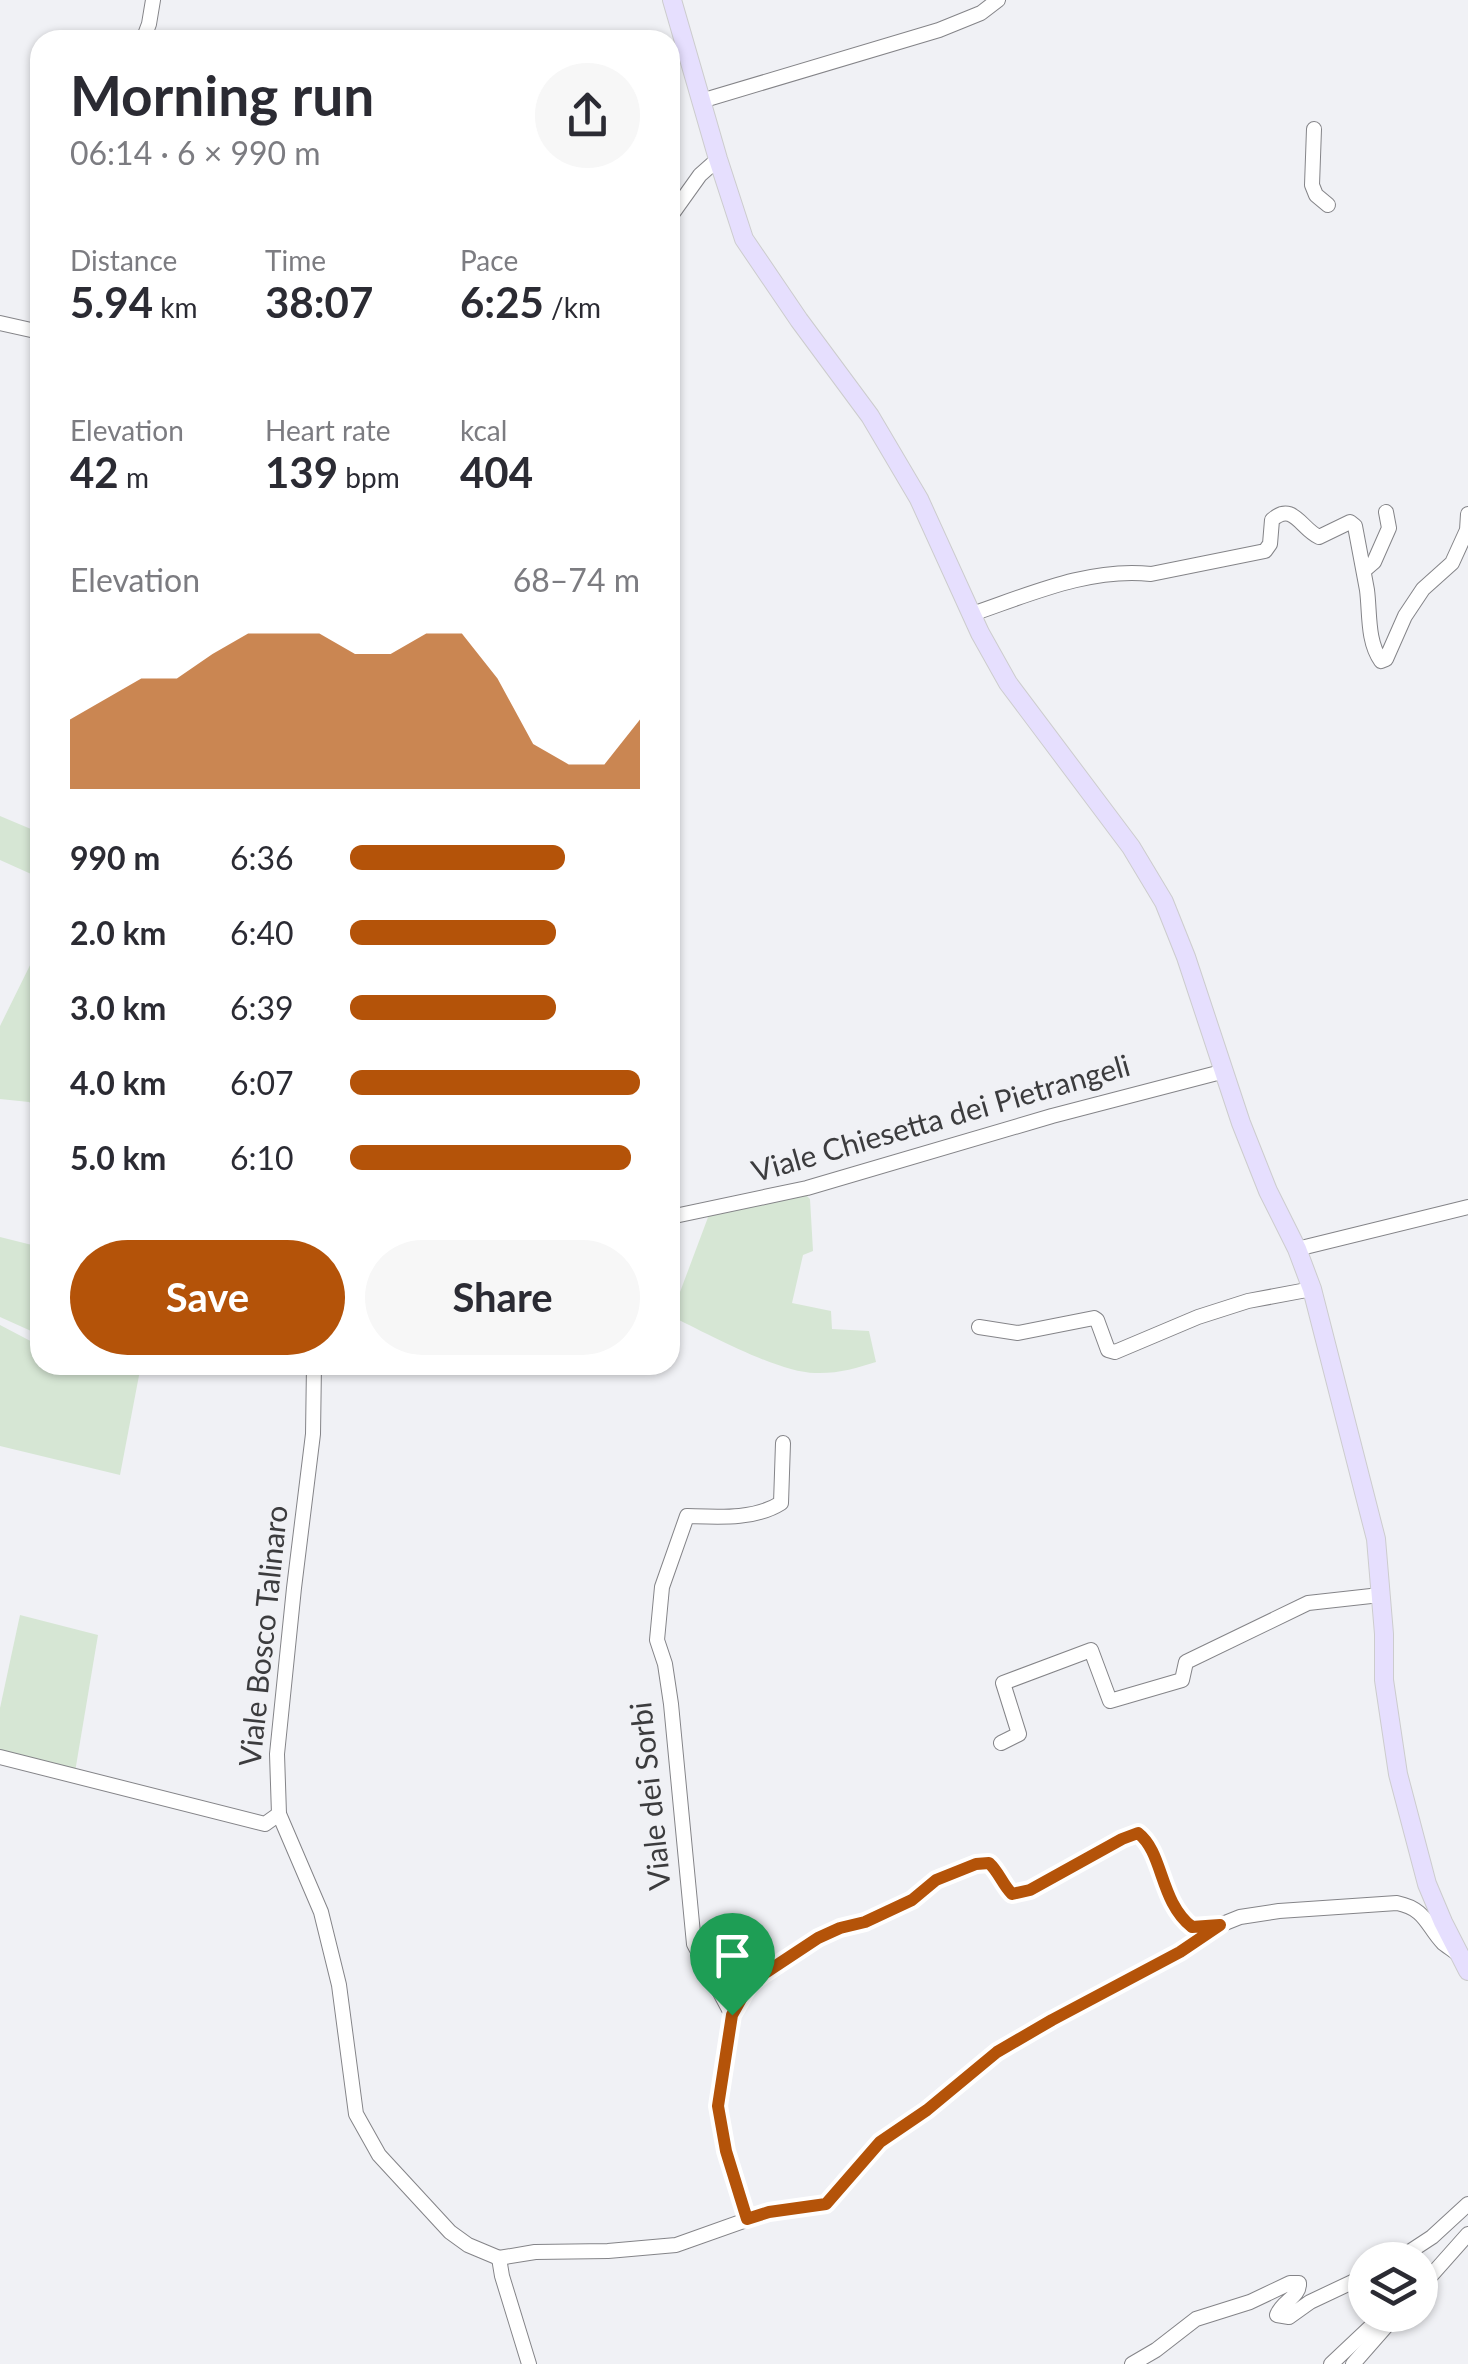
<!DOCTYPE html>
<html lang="en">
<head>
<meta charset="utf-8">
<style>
	:root { --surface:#fff; --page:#f7f7f7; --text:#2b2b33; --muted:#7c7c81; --accent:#b45309 }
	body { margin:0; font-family:Lato,sans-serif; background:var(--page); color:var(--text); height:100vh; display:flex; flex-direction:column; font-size:38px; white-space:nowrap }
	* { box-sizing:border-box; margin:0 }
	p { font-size:32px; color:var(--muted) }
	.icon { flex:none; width:55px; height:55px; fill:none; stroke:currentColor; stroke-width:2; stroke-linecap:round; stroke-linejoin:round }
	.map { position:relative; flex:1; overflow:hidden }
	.panel { position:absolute; left:30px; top:30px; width:650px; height:1345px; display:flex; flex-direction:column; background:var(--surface); border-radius:30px; box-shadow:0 2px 8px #0004 }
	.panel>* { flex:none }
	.fabs { position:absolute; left:1348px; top:2242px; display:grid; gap:20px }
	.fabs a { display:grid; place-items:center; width:90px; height:90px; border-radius:50%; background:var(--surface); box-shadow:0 2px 8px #0004; font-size:50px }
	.pin { position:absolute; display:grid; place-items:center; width:85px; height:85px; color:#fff; margin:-102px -42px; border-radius:50% 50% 50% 0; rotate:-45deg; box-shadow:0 0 10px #0007 }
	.pin .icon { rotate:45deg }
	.round { display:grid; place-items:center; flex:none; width:105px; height:105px; border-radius:52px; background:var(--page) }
	.overview { display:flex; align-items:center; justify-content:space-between; height:170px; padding:0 40px }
	h1 { font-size:55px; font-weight:700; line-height:75px }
	.metrics { display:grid; grid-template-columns:repeat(3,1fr); gap:15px; height:170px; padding:10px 40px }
	.metrics div { display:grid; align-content:center }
	.metrics b { font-size:42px; font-weight:700 }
	.metrics small { font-size:28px; font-weight:400 }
	.metrics p { font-size:28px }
	.chart { height:280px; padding:20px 40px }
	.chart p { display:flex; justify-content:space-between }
	.chart svg { width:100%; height:180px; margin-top:10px; fill:var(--accent); opacity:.7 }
	.primary-button { display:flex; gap:20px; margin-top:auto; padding:20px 40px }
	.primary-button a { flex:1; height:115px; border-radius:60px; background:var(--accent); color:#fff; font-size:40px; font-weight:700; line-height:115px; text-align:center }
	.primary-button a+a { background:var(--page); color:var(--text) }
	ul { padding:0 40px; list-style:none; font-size:32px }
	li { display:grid; grid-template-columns:160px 120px 1fr; align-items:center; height:75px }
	li i { height:25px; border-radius:12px; background:var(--accent) }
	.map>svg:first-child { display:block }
</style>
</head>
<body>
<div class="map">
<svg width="1468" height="2364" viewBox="0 0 1468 2364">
	<rect width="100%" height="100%" fill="#f0f1f5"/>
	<g fill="#d6e6d4">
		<path d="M 0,816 L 38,832 L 40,829 L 40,878 L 0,860 Z"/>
		<path d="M 40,945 L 40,1110 L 29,1102 L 0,1099 L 0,1026 Z"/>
		<path d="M 805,1194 L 810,1199 L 813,1251 L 803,1255 L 792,1303 L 831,1311 L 832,1329 L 869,1331 L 876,1362 C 857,1368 837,1374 815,1373 C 779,1373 706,1333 671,1316 L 710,1212 Z"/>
		<path d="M 0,1237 L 40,1247 L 40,1335 L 0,1317 Z"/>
		<path d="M 0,1325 L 40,1346 L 40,1365 L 141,1365 L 120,1475 L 0,1446 Z"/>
		<path d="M 20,1615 L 98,1635 L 75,1772 L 0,1752 L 0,1708 Z"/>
	</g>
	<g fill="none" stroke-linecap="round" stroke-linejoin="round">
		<defs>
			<g id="minor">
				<path d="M 143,40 L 149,24 L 153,0"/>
				<path d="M 701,101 L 939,30 L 981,13 L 998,0"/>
				<path d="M 1314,129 L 1312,185 L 1316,195 L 1328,205"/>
				<path d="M 670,217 L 700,175 L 718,159"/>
				<path d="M 0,323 L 40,332"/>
				<path d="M 1363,563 L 1367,568 L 1374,562 L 1389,528 L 1386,512"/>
				<path d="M 972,614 C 1028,595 1090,567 1151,574 L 1265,551 L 1270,544 L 1272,520 C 1293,501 1301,529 1319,537 L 1350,522 L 1355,526 C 1359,547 1363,568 1367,590 C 1370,613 1367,641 1381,661 L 1386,659 L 1405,616 L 1423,589 L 1452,563 L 1467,530 L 1468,514"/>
				<path d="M 670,1217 L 807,1188 L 1052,1116 L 1225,1071"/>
				<path d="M 1297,1249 L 1468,1207"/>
				<path d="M 979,1327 L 1018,1333 L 1094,1318 L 1097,1320 L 1108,1350 L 1115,1352 L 1198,1317 L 1248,1301 L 1312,1289"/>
				<path d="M 314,1365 L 313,1434 L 294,1588 L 277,1754 L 279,1814 L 321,1912 L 339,1985 L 356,2114 L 379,2155 L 450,2232 L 468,2245 L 499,2258"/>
				<path d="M 1001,1743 L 1019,1734 L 1003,1683 L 1091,1650 L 1110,1701 L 1182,1680 L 1186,1662 L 1308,1603 L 1380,1595"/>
				<path d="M 0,1757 L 265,1824 L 279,1814"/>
				<path d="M 732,2015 L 750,1983 L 819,1937 L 841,1928 L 865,1922 L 912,1901 L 936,1880 L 976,1865 L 989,1863 C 999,1871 1002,1884 1011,1894 L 1030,1890 L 1122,1839 L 1138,1833 C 1165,1853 1159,1901 1192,1927 L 1219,1925"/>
				<path d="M 747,2219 L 726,2151 L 718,2106 L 732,2015 L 694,1944 L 671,1704 L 665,1664 L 657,1640 L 662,1587 L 687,1516 C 718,1517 754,1520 781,1503 L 783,1443"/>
				<path d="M 499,2258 L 535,2252 L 608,2251 L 676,2245 L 769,2212 L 826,2204 L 880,2141 L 927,2110 L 997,2052 L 1052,2019 L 1180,1952 L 1220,1925 L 1240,1917 L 1279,1911 L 1397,1903 C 1426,1909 1426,1925 1443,1943 C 1444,1944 1457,1953 1458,1954"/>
				<path d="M 499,2258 L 502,2276 L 529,2364"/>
				<path d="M 1397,2260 L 1432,2237 L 1468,2204"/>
				<path d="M 1420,2288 L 1468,2234"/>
				<path d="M 1132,2364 L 1156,2350 L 1196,2319 L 1250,2302 L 1290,2283 L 1299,2283 C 1300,2297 1282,2301 1277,2315 L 1289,2317 L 1310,2302 L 1365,2276"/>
				<path d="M 1331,2364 L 1383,2315"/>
				<path d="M 1353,2364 L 1396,2315"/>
			</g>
			<path id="major" d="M 672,0 L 718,159 L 744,239 L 799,320 L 870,416 L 919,499 L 980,633 L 1008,683 L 1131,847 L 1164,902 L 1186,957 L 1241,1123 L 1268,1191 L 1297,1249 L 1312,1289 L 1376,1539 L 1384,1634 L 1384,1680 L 1398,1774 L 1427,1884 L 1443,1922 L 1468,1971"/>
		</defs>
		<use href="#minor" stroke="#848488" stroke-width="16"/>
		<use href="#major" stroke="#cccccd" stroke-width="20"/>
		<use href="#minor" stroke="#fff" stroke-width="14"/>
		<use href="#major" stroke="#e6dffe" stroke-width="18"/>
	</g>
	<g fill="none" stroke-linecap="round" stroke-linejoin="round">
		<defs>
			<path id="route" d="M 1138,1833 C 1164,1853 1159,1901 1192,1927 L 1220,1925 L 1180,1952 L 1052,2020 L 997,2052 L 927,2110 L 880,2142 L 826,2204 L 769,2212 L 747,2219 L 726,2151 L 718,2106 L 732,2015 L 750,1983 L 818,1938 L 840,1928 L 865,1922 L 912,1900 L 936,1880 L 976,1864 L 989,1863 C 999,1872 1002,1884 1012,1894 L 1030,1890 L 1122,1839 Z"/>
		</defs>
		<use href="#route" stroke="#fff" stroke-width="20"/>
		<use href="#route" stroke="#b45309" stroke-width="12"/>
	</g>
	<g text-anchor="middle" stroke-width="10" stroke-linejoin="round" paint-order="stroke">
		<g font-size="30" fill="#3c3c3e" stroke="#f0f1f5">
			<text transform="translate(941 1119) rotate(-16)" y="10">Viale Chiesetta dei Pietrangeli</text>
			<text transform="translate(264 1636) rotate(-84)" y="10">Viale Bosco Talinaro</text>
			<text transform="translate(651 1796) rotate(-96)" y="10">Viale dei Sorbi</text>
		</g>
	</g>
</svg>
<div class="fabs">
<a><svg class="icon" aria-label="layers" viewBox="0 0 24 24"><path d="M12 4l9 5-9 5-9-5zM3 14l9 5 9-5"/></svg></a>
</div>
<div class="pin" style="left:732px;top:2015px;background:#1e9e55"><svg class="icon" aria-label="arrive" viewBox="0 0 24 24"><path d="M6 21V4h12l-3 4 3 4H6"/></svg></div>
<section class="panel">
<div class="overview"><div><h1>Morning run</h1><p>06:14 · 6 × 990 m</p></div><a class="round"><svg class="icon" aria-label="share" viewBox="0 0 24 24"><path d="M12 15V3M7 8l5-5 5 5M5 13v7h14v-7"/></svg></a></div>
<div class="metrics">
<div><p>Distance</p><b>5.94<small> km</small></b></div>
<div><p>Time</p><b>38:07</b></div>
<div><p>Pace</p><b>6:25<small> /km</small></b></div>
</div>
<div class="metrics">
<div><p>Elevation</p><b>42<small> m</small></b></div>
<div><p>Heart rate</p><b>139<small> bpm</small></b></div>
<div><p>kcal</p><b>404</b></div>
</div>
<div class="chart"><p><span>Elevation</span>68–74 m</p>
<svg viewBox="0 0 160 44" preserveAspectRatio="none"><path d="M0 44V27L10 22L20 17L30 17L40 11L50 6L60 6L70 6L80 11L90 11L100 6L110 6L120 17L130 33L140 38L150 38L160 27V44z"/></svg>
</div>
<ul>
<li><b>990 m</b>6:36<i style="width:74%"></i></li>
<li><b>2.0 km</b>6:40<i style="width:71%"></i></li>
<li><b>3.0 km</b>6:39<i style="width:71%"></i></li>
<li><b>4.0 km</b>6:07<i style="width:100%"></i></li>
<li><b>5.0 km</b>6:10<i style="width:97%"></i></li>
</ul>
<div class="primary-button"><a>Save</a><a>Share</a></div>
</section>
</div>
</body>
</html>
